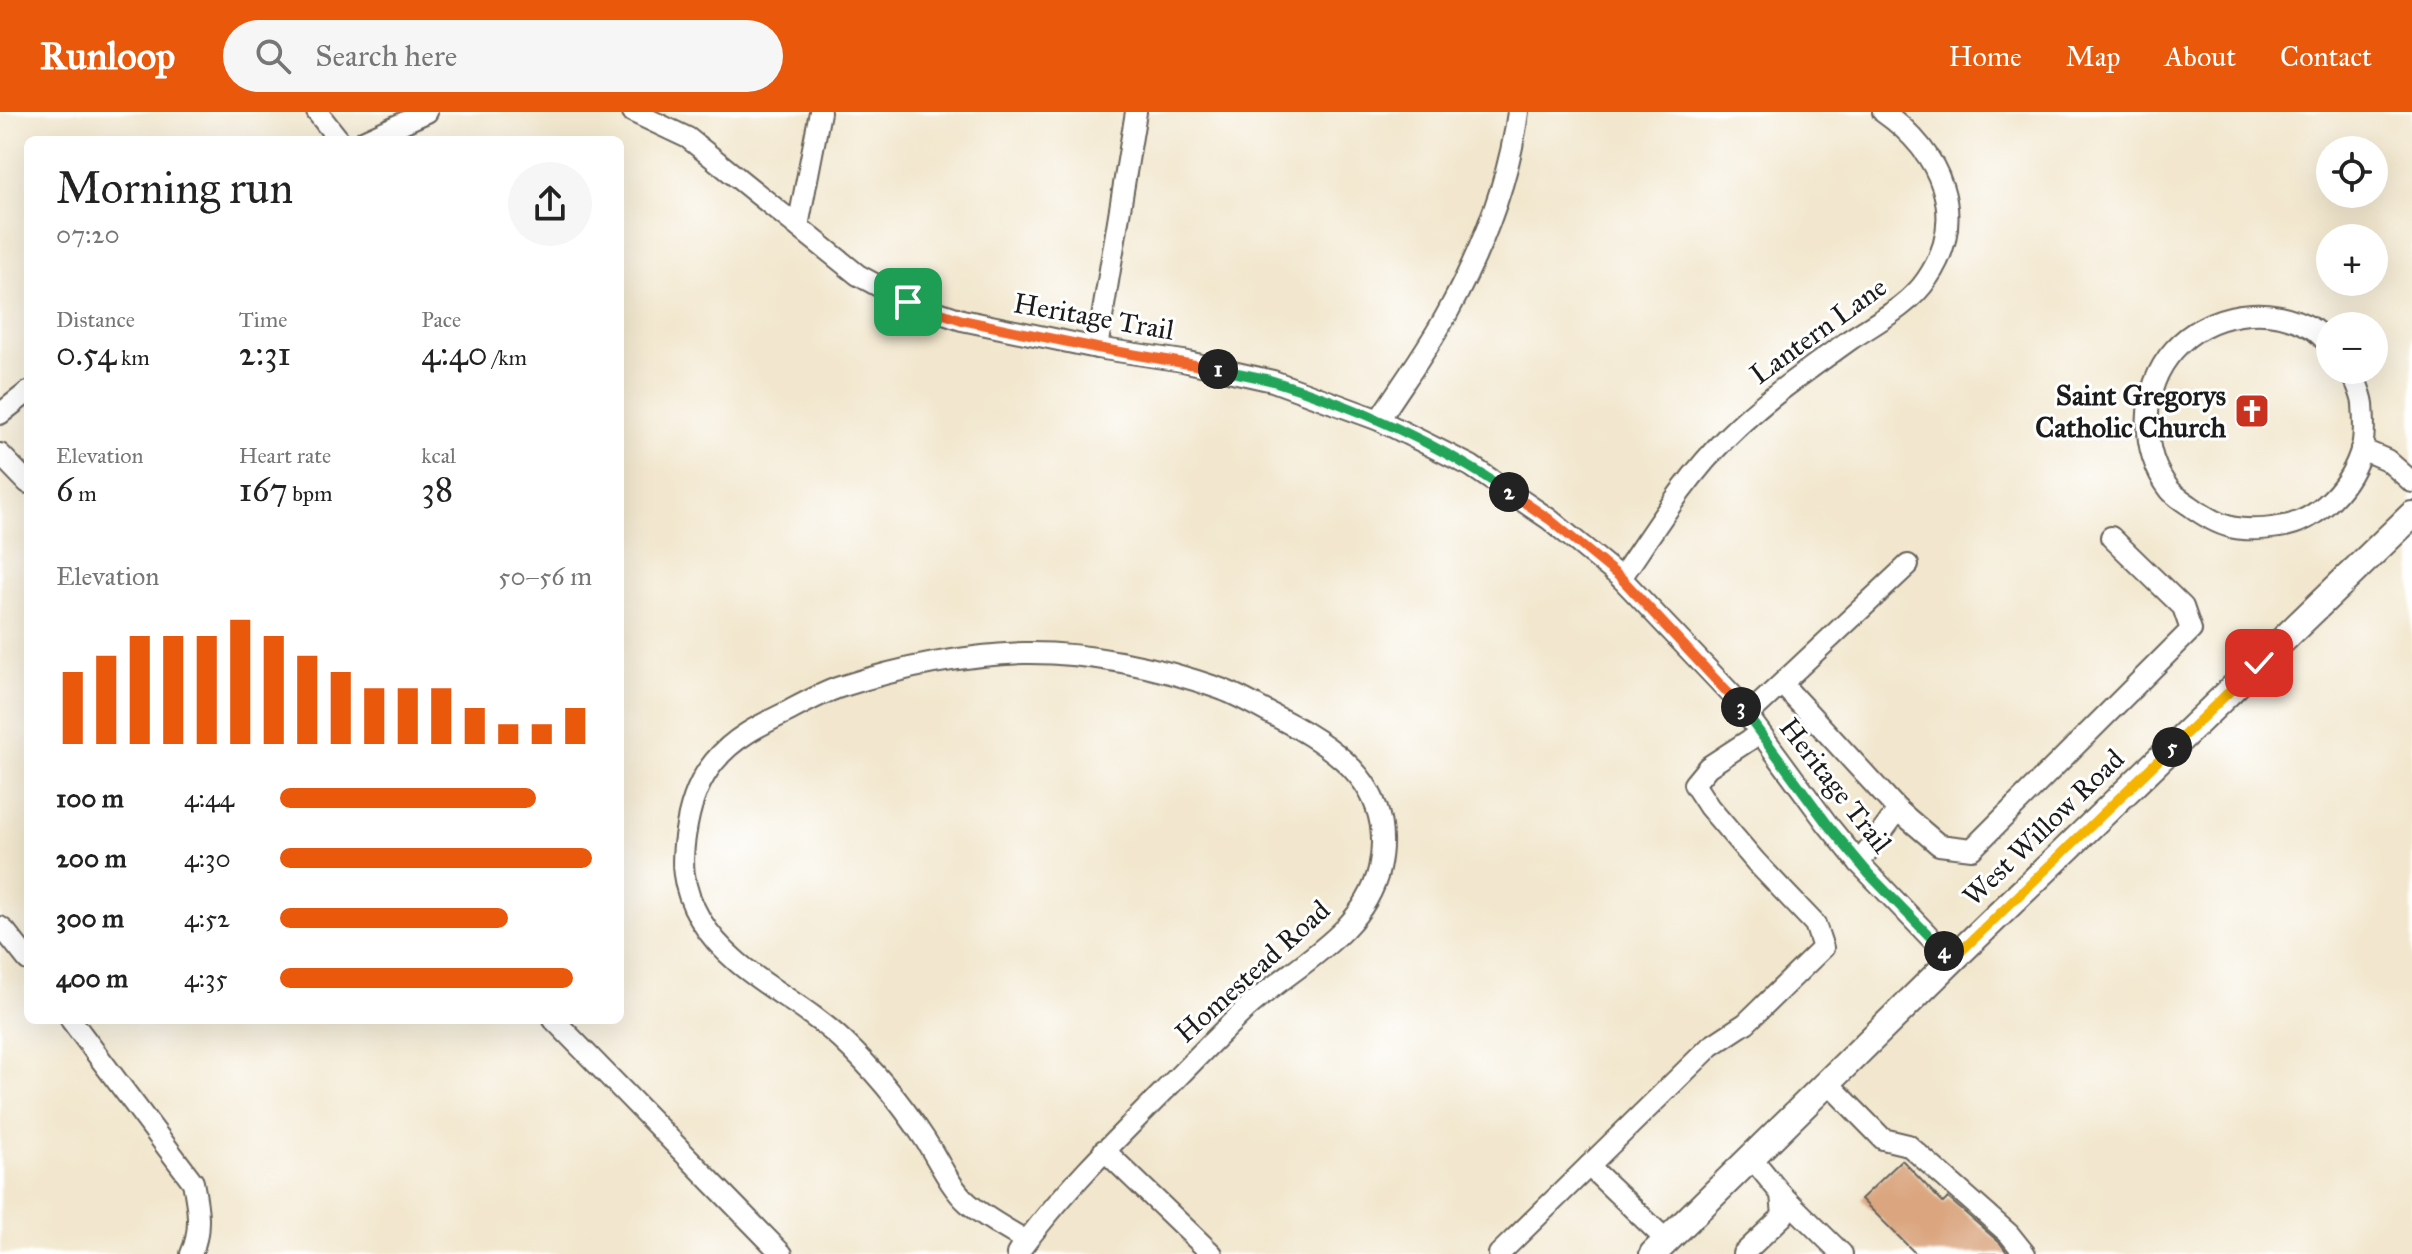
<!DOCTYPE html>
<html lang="en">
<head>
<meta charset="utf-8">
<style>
	:root { --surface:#fff; --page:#f6f6f6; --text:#222; --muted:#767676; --accent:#ea580c }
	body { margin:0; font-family:"IM FELL Great Primer",serif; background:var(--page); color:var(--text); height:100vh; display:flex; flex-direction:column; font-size:30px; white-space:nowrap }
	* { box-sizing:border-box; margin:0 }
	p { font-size:26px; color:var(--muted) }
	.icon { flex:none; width:44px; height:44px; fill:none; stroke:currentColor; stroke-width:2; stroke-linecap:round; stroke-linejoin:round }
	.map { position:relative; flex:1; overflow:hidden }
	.panel { position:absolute; left:24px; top:24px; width:600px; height:888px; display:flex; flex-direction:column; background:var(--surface); border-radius:12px; box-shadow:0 8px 32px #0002 }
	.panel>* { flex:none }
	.buttons { position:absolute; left:2316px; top:24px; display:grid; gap:16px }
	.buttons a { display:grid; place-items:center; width:72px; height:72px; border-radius:50%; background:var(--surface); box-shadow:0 8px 32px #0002; font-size:40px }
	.pin { position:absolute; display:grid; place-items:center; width:68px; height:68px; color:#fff; margin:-34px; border-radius:16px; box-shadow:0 4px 12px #0006 }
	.km { position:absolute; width:40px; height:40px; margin:-20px; border-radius:50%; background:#222; color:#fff; font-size:22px; line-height:40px; text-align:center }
	.round { display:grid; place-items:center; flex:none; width:84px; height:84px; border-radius:42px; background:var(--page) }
	.headline { display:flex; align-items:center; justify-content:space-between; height:136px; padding:0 32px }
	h1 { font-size:44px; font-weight:600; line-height:60px }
	.figures { display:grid; grid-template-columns:repeat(3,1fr); gap:12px; height:136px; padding:8px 32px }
	.figures div { display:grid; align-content:center }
	.figures b { font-size:34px; font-weight:600 }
	.figures small { font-size:22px; font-weight:400 }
	.figures p { font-size:22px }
	.chart { height:224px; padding:16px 32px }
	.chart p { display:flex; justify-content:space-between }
	.chart svg { width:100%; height:144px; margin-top:8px; stroke:var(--accent); stroke-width:6 }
	ul { padding:0 32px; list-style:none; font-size:26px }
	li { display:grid; grid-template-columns:128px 96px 1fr; align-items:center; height:60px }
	li i { height:20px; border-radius:10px; background:var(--accent) }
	header { display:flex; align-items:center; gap:48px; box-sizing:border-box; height:112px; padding:0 40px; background:var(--accent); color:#fff }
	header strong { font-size:38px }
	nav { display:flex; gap:44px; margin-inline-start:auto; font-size:28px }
	.search { width:560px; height:72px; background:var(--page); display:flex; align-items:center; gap:20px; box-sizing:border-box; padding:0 28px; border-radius:44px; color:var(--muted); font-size:30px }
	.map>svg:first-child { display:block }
</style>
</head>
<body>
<header>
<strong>Runloop</strong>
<div class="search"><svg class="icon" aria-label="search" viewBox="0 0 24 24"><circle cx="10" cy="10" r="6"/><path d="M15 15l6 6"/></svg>Search here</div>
<nav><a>Home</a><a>Map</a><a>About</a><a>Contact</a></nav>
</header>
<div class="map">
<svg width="2412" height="1142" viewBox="0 0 2412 1142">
	<rect width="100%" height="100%" fill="#fff"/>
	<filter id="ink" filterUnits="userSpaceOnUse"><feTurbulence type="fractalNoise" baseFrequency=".0125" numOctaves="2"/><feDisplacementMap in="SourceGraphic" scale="16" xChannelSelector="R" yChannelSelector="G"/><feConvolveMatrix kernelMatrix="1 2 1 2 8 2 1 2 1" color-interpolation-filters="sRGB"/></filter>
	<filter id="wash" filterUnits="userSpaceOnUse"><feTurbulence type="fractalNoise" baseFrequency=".006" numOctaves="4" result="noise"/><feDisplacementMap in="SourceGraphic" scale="32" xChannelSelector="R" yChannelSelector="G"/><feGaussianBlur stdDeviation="1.8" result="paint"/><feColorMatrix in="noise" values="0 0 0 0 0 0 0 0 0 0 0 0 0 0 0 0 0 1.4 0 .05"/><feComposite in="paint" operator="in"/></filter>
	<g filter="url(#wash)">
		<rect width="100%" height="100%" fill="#f2e7ce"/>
		<g id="blocks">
			<path fill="#daa57f" d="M 1902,1048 L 1943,1091 L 1948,1086 L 2000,1131 L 2008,1142 L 1916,1142 L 1861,1087 Z"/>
		</g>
	</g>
	<g filter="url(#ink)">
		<use href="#blocks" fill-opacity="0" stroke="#67635a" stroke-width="2"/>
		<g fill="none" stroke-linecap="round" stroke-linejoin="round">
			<defs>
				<g id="minor">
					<path d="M 317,0 L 339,28"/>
					<path d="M 633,0 L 688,26 L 858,163 L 908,190 L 962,208 L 1097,236 L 1183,249 L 1273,269 L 1379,308 L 1471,354 L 1549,407 L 1621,466 L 1734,585 L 1828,713 L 1859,751 L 1952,848"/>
					<path d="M 365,28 L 427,0"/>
					<path d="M 798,114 L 820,0"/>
					<path d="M 2330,234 C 2325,228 2319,221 2313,217 C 2269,190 2208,200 2174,238 C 2140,276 2139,339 2170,378 C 2175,384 2183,389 2189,393 C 2221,417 2240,421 2279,415 C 2319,410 2352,372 2362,335 C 2365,322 2364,305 2363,292 C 2362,281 2355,269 2351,258"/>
					<path d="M 1097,236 L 1136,0"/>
					<path d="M 0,302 L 28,280"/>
					<path d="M 1379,308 C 1402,272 1429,236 1449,198 C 1482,137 1509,69 1518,0"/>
					<path d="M 2361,337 L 2387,348 L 2412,370"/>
					<path d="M 0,342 L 28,371"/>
					<path d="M 1621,466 C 1654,418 1685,367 1727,325 C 1765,287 1808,258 1851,227 C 1877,210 1910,193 1927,167 C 1970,104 1940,40 1883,0"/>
					<path d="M 1782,572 L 1898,698 L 1859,751"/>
					<path d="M 1747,604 L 1908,453"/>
					<path d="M 1898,698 L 1939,733 L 1972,737 L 2191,518 L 2183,495 L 2111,425"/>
					<path d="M 0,815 L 5,819 L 28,848"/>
					<path d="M 71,908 L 193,1070 C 198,1095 202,1118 191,1142"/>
					<path d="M 554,908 L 782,1142"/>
					<path d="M 1827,970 L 1883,1027 L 1908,1033 L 2009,1122 L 2025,1142"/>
					<path d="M 1104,1038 L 1212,1142"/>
					<path d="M 1589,1054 L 1666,1128"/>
					<path d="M 1781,1082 L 1842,1142"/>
					<path d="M 1017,1142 C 1059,1084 1111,1032 1162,981 C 1190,953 1217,924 1246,897 C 1291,855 1364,823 1379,757 C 1396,678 1341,638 1279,606 C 1259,596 1239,583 1218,576 C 1159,555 1087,540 1024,541 C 963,543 899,556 840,575 C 822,581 804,591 787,600 C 760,613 733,626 714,650 C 700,667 691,691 687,713 C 680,749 681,774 700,807 C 732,862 797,885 842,928 C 873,957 901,991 924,1026 C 938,1047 949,1074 968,1091 C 985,1106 1007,1117 1026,1129"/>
					<path d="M 1499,1142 L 1711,934 L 1746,911 L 1823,836 L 1815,812 L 1756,750 L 1709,695 L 1694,672 L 1708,655 L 1760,621"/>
					<path d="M 1743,1142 L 1783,1104 L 1781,1082 L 1751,1045"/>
				</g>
				<path id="major" d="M 1653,1142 L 1952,848 L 2412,403"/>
			</defs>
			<use href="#minor" stroke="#67635a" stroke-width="24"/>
			<use href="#major" stroke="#67635a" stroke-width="30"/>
			<use href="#minor" stroke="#fff" stroke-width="20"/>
			<use href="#major" stroke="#fff" stroke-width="26"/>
		</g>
	</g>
	<g fill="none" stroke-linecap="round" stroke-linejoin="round" filter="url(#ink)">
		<defs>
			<path id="split-1" d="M 908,190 L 962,208 L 1097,236 L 1218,257"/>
			<path id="split-2" d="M 1218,257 C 1236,261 1255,264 1273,269 C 1354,293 1439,332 1509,380"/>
			<path id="split-3" d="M 1509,380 L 1549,407 L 1621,466 L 1741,595"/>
			<path id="split-4" d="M 1741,595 L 1828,713 L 1869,762 L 1944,839"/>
			<path id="split-5" d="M 1944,839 L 1952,848 L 2172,635"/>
			<path id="split-6" d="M 2172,635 L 2259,551"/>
		</defs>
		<use href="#split-1" stroke="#fff" stroke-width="16"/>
		<use href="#split-2" stroke="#fff" stroke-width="16"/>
		<use href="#split-3" stroke="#fff" stroke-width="16"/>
		<use href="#split-4" stroke="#fff" stroke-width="16"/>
		<use href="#split-5" stroke="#fff" stroke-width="16"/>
		<use href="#split-6" stroke="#fff" stroke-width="16"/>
		<use href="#split-1" stroke="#f0652b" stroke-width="10"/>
		<use href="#split-2" stroke="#22a559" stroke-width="10"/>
		<use href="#split-3" stroke="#f0652b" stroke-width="10"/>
		<use href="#split-4" stroke="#22a559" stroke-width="10"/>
		<use href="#split-5" stroke="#f5b400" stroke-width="10"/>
		<use href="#split-6" stroke="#f5b400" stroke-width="10"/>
	</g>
	<defs>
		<symbol id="church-square" viewBox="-11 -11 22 22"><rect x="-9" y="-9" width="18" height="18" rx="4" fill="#c8321e" stroke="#fff"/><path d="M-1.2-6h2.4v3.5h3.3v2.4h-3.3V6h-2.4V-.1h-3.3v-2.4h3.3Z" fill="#fff"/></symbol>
	</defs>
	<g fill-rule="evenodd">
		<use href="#church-square" x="2232" y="279" width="40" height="40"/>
	</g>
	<g text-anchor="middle" stroke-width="6" stroke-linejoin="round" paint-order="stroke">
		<g font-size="28" fill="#1c1c1c" stroke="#fff">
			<text transform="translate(1094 204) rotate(10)" y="10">Heritage Trail</text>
			<text transform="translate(1818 218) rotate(-36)" y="10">Lantern Lane</text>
			<text transform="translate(1836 673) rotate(52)" y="10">Heritage Trail</text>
			<text transform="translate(2043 715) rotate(-44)" y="10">West Willow Road</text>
			<text transform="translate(1252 859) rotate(-42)" y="10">Homestead Road</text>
		</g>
		<g font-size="28" font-weight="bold" fill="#1c1c1c" stroke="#fff" text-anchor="end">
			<text x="2226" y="293">Saint Gregorys<tspan x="2226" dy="32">Catholic Church</tspan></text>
		</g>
	</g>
</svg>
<div class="buttons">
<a><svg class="icon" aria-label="locate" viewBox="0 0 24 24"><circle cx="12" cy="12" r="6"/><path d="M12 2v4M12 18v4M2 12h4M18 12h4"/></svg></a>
<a>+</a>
<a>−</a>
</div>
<div class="pin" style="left:908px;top:190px;background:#1e9e55"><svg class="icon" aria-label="arrive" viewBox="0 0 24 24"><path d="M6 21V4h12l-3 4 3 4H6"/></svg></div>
<div class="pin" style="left:2259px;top:551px;background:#d93025"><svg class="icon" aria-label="check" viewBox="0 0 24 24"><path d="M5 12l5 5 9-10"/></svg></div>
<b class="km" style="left:1218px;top:257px">1</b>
<b class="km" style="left:1509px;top:380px">2</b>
<b class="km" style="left:1741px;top:595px">3</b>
<b class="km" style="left:1944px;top:839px">4</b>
<b class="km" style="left:2172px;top:635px">5</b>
<section class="panel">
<div class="headline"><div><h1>Morning run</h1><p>07:20</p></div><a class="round"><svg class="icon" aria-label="share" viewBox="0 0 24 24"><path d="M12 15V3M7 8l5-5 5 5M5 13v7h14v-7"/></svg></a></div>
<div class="figures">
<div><p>Distance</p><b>0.54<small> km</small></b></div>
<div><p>Time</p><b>2:31</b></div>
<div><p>Pace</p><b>4:40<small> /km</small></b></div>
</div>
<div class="figures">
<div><p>Elevation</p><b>6<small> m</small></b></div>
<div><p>Heart rate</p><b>167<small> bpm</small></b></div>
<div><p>kcal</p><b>38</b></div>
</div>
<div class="chart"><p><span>Elevation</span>50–56 m</p>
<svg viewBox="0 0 160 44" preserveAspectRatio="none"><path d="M5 44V22M15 44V17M25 44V11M35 44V11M45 44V11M55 44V6M65 44V11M75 44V17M85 44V22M95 44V27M105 44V27M115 44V27M125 44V33M135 44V38M145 44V38M155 44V33"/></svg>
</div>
<ul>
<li><b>100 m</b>4:44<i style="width:82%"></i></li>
<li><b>200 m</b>4:30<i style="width:100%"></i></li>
<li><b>300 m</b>4:52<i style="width:73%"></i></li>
<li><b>400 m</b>4:35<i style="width:94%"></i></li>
</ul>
</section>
</div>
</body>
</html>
